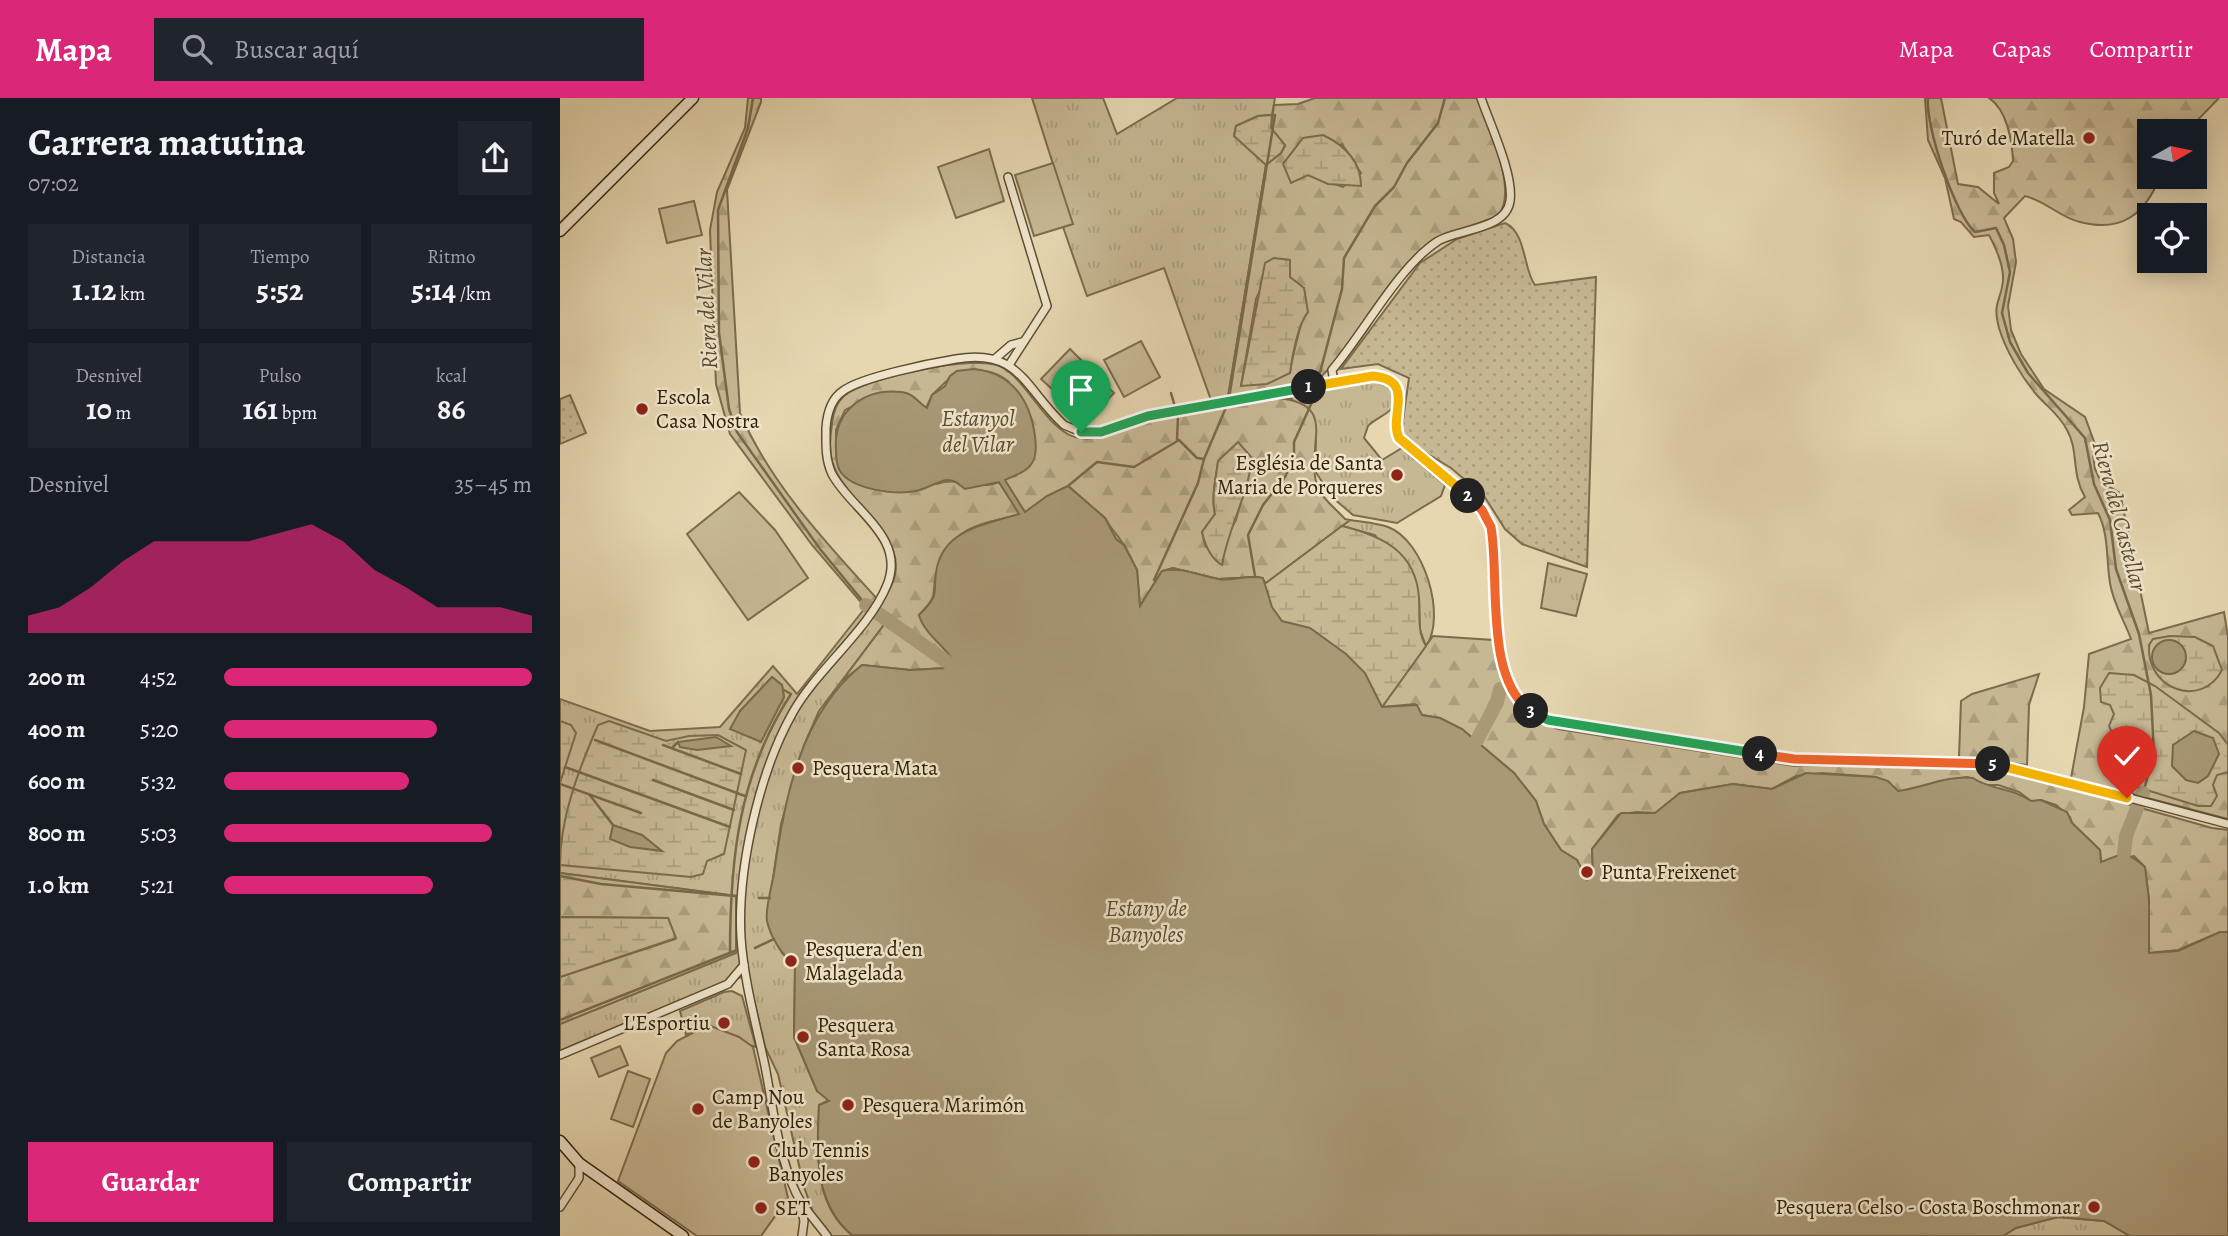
<!DOCTYPE html>
<html lang="es">
<head>
<meta charset="utf-8">
<style>
	:root { --surface:#171b24; --page:#20242c; --text:#f1f3f6; --muted:#9ea1a6; --accent:#db2777 }
	body { margin:0; font-family:Alegreya,serif; background:var(--page); color:var(--text); height:100vh; display:flex; flex-direction:column; font-size:26px; white-space:nowrap }
	* { box-sizing:border-box; margin:0 }
	p { font-size:23px; color:var(--muted) }
	.icon { flex:none; width:38px; height:38px; fill:none; stroke:currentColor; stroke-width:2; stroke-linecap:round; stroke-linejoin:round }
	.map { position:relative; flex:1; overflow:hidden }
	.drawer { display:flex; flex-direction:column; background:var(--surface); width:560px }
	.drawer>* { flex:none }
	.needle { width:46px; rotate:81deg }
	.fabs { position:absolute; left:1577px; top:21px; display:grid; gap:14px }
	.fabs a { display:grid; place-items:center; width:70px; height:70px; border-radius:0px; background:var(--surface); box-shadow:0 4px 18px #0003; font-size:35px }
	.pin { position:absolute; display:grid; place-items:center; width:60px; height:60px; color:#fff; margin:-72px -30px; border-radius:50% 50% 50% 0; rotate:-45deg; box-shadow:0 0 7px #0007 }
	.pin .icon { rotate:45deg }
	.km { position:absolute; width:35px; height:35px; margin:-18px; border-radius:50%; background:#222; color:#fff; font-size:19px; line-height:35px; text-align:center }
	.round { display:grid; place-items:center; flex:none; width:74px; height:74px; border-radius:0px; background:var(--page) }
	.headline { display:flex; align-items:center; justify-content:space-between; height:119px; padding:0 28px }
	h1 { font-size:38px; font-weight:700; line-height:52px }
	.stats { display:grid; grid-template-columns:repeat(3,1fr); gap:10px; height:119px; padding:7px 28px }
	.stats div { display:grid; align-content:center; border-radius:0px; background:var(--page); text-align:center }
	.stats b { font-size:30px; font-weight:700 }
	.stats small { font-size:19px; font-weight:400 }
	.stats p { font-size:19px }
	.chart { height:196px; padding:14px 28px }
	.chart p { display:flex; justify-content:space-between }
	.chart svg { width:100%; height:126px; margin-top:7px; fill:var(--accent); opacity:.7 }
	.primary-button { display:flex; gap:14px; margin-top:auto; padding:14px 28px }
	.primary-button a { flex:1; height:80px; border-radius:0px; background:var(--accent); color:#fff; font-size:28px; font-weight:700; line-height:80px; text-align:center }
	.primary-button a+a { background:var(--page); color:var(--text) }
	ul { padding:0 28px; list-style:none; font-size:23px }
	li { display:grid; grid-template-columns:112px 84px 1fr; align-items:center; height:52px }
	li i { height:18px; border-radius:9px; background:var(--accent) }
	header { display:flex; align-items:center; gap:42px; box-sizing:border-box; height:98px; padding:0 35px; background:var(--accent); color:#fff }
	header strong { font-size:33px }
	nav { display:flex; gap:38px; margin-inline-start:auto; font-size:24px }
	.search { width:490px; height:63px; background:var(--page); display:flex; align-items:center; gap:18px; box-sizing:border-box; padding:0 24px; border-radius:0px; color:var(--muted); font-size:26px }
	main { display:flex; flex:1; min-height:0 }
	.map>svg:first-child { display:block }
</style>
</head>
<body>
<header>
<strong>Mapa</strong>
<div class="search"><svg class="icon" aria-label="search" viewBox="0 0 24 24"><circle cx="10" cy="10" r="6"/><path d="M15 15l6 6"/></svg>Buscar aquí</div>
<nav><a>Mapa</a><a>Capas</a><a>Compartir</a></nav>
</header>
<main>
<section class="drawer">
<div class="headline"><div><h1>Carrera matutina</h1><p>07:02</p></div><a class="round"><svg class="icon" aria-label="share" viewBox="0 0 24 24"><path d="M12 15V3M7 8l5-5 5 5M5 13v7h14v-7"/></svg></a></div>
<div class="stats">
<div><p>Distancia</p><b>1.12<small> km</small></b></div>
<div><p>Tiempo</p><b>5:52</b></div>
<div><p>Ritmo</p><b>5:14<small> /km</small></b></div>
</div>
<div class="stats">
<div><p>Desnivel</p><b>10<small> m</small></b></div>
<div><p>Pulso</p><b>161<small> bpm</small></b></div>
<div><p>kcal</p><b>86</b></div>
</div>
<div class="chart"><p><span>Desnivel</span>35–45 m</p>
<svg viewBox="0 0 160 44" preserveAspectRatio="none"><path d="M0 44V38L10 35L20 28L30 19L40 12L50 12L60 12L70 12L80 9L90 6L100 12L110 22L120 28L130 35L140 35L150 35L160 38V44z"/></svg>
</div>
<ul>
<li><b>200 m</b>4:52<i style="width:100%"></i></li>
<li><b>400 m</b>5:20<i style="width:69%"></i></li>
<li><b>600 m</b>5:32<i style="width:60%"></i></li>
<li><b>800 m</b>5:03<i style="width:87%"></i></li>
<li><b>1.0 km</b>5:21<i style="width:68%"></i></li>
</ul>
<div class="primary-button"><a>Guardar</a><a>Compartir</a></div>
</section>
<div class="map">
<svg width="1668" height="1138" viewBox="0 0 1668 1138">
	<defs>
		<pattern id="grass-tufts" width="24" height="20" patternUnits="userSpaceOnUse" patternTransform="scale(1.75)"><rect width="24" height="20" fill="#c7b894"/><path d="M3 7l-1-3M5 7V3M7 7l1-3M15 17l-1-3M17 17v-4M19 17l1-3" fill="none" stroke="#ab9e7e"/></pattern>
		<pattern id="forest-firs" width="22" height="20" patternUnits="userSpaceOnUse" patternTransform="scale(1.75)"><rect width="22" height="20" fill="#c7b894"/><path d="M5 1l3.5 6h-7zM16 11l3.5 6h-7z" fill="#ab9e7e"/></pattern>
		<pattern id="wetland-marsh" width="20" height="14" patternUnits="userSpaceOnUse" patternTransform="scale(1.75)"><rect width="20" height="14" fill="#c7b894"/><path d="M1 5h8M5 5V1M11 12h8M15 12V8" fill="none" stroke="#ab9e7e"/></pattern>
		<pattern id="garden-dots" width="8" height="8" patternUnits="userSpaceOnUse" patternTransform="scale(1.75)"><rect width="8" height="8" fill="#c7b894"/><path d="M2 2h.1M6 6h.1" fill="none" stroke="#ab9e7e" stroke-width="1.8" stroke-linecap="round"/></pattern>
	</defs>
	<rect width="100%" height="100%" fill="#e6d7b1"/>
	<filter id="stains"><feTurbulence type="fractalNoise" baseFrequency=".00286" numOctaves="4"/><feColorMatrix values="0 0 0 0 .2 0 0 0 0 .09 0 0 0 0 .02 0 0 0 .5 -.17"/></filter>
	<radialGradient id="worn" r=".72"><stop offset=".6" stop-color="#630" stop-opacity="0"/><stop offset="1" stop-color="#630" stop-opacity=".3"/></radialGradient>
	<g fill="url(#grass-tufts)" stroke="#7c6c4d" stroke-width="2" fill-rule="evenodd">
		<path d="M 472,0 L 543,0 L 557,36 L 617,0 L 715,0 L 712,17 L 698,18 L 676,28 L 674,38 L 706,67 L 668,299 L 651,302 L 604,170 L 527,198 L 503,129 L 512,126 Z"/>
		<path d="M 811,282 L 830,289 C 846,313 821,315 808,328 L 804,340 L 822,362 L 842,350 L 885,387 L 881,398 L 837,425 L 793,417 L 772,399 L 755,373 L 756,342 L 732,301 L 716,300 Z"/>
		<path d="M 790,422 C 802,424 817,425 828,429 C 864,442 887,519 866,548 L 860,532 L 859,501 L 815,437 L 782,428 Z"/>
		<path d="M 988,465 L 1027,476 L 1016,518 L 981,510 Z"/>
		<path d="M 309,505 L 326,524 L 259,613 L 244,647 L 221,726 L 207,821 L 222,855 L 235,868 L 234,939 L 257,993 L 269,1002 L 259,1007 C 258,1054 252,1106 293,1138 L 271,1138 L 253,1114 L 244,1089 L 218,976 L 205,949 L 188,876 L 0,955 L 0,926 L 175,855 L 175,798 L 0,775 L 0,601 L 90,633 L 160,629 L 213,568 L 237,596 ZM 212,579 L 222,587 L 224,599 L 200,644 L 180,613 Z"/>
		<path d="M 164,894 L 172,893 L 182,898 L 196,949 L 138,931 L 126,937 L 120,913 Z"/>
		<path d="M 1498,1119 L 1544,1123 L 1570,1138 L 1443,1138 L 1456,1130 Z"/>
	</g>
	<g fill="url(#forest-firs)" stroke="#7c6c4d" stroke-width="2" fill-rule="evenodd">
		<path d="M 188,0 L 201,0 L 201,4 L 167,92 L 180,315 C 211,387 268,447 320,504 C 371,447 285,410 272,363 C 269,352 270,338 272,326 C 273,316 276,305 284,298 C 305,280 418,255 442,269 C 468,283 489,336 519,340 C 543,343 567,328 590,322 C 631,313 674,306 716,300 C 784,305 741,352 759,392 C 764,402 777,412 785,421 L 790,422 L 706,485 L 699,479 L 658,481 L 613,470 L 602,473 L 580,508 L 577,472 L 564,447 L 556,441 L 545,420 L 508,388 L 487,398 L 465,415 L 444,382 L 462,374 L 449,284 C 433,270 417,272 397,273 L 372,297 L 366,310 L 342,294 L 319,296 L 285,312 L 276,332 L 276,355 L 377,386 C 398,378 419,393 439,384 L 460,416 C 416,428 393,427 377,475 C 369,499 382,493 359,517 L 391,559 L 387,570 L 350,572 L 302,567 L 282,583 L 326,524 L 309,505 L 305,509 L 252,447 L 170,336 L 156,286 L 150,132 L 157,94 L 185,30 ZM 684,353 L 692,360 L 676,422 L 666,440 L 662,466 L 645,447 L 642,434 L 655,416 C 651,398 656,381 658,363 Z"/>
		<path d="M 755,0 L 918,0 C 928,29 959,93 938,118 L 878,140 L 853,160 L 776,263 L 757,283 L 668,299 L 706,67 L 721,55 L 725,48 L 711,30 L 714,7 L 738,6 ZM 782,46 L 801,75 L 783,89 L 748,77 ZM 729,167 L 730,180 L 744,190 C 747,219 733,248 730,275 L 681,288 L 696,201 L 703,186 Z"/>
		<path d="M 1365,0 L 1381,0 L 1398,86 L 1418,89 L 1439,106 L 1434,95 L 1434,75 L 1449,69 L 1453,63 C 1452,42 1447,12 1429,0 L 1659,0 L 1627,33 L 1589,33 L 1589,79 L 1600,79 C 1585,116 1562,135 1520,124 C 1501,120 1484,102 1465,98 L 1444,120 L 1453,141 L 1456,164 L 1448,208 L 1451,232 L 1461,256 L 1484,291 L 1525,319 L 1535,346 L 1533,357 L 1535,371 L 1541,384 L 1560,395 L 1589,535 L 1664,514 L 1668,539 L 1668,721 L 1511,680 L 1524,609 L 1529,556 L 1571,541 C 1564,522 1553,505 1550,485 C 1546,461 1549,436 1538,415 L 1512,417 L 1509,412 L 1525,399 C 1511,376 1519,353 1507,332 C 1499,316 1487,309 1476,296 C 1461,278 1446,253 1439,230 C 1432,203 1441,204 1443,183 C 1444,168 1436,150 1429,137 L 1414,139 L 1401,124 L 1394,121 L 1385,80 L 1368,42 ZM 1613,541 L 1626,561 L 1620,574 L 1595,567 L 1593,557 L 1600,542 Z"/>
		<path d="M 873,538 L 933,542 C 936,589 955,616 998,631 L 1234,668 L 1303,666 L 1454,674 L 1652,730 L 1668,732 L 1668,834 L 1660,834 L 1618,852 L 1588,855 L 1589,802 L 1585,769 L 1574,758 L 1541,764 L 1540,752 L 1512,725 L 1510,719 L 1496,707 L 1481,702 L 1471,703 L 1459,694 L 1438,687 L 1423,687 L 1408,679 L 1379,683 L 1350,694 L 1338,693 L 1316,679 L 1262,675 L 1236,678 L 1212,691 L 1173,686 L 1120,695 L 1096,715 L 1076,714 L 1058,717 L 1032,751 L 1033,775 L 1027,782 L 1017,762 L 1001,752 L 984,726 L 976,703 L 954,675 L 902,631 L 880,620 L 862,617 L 855,606 L 822,609 Z"/>
		<path d="M 1479,576 L 1469,607 L 1467,667 L 1399,659 L 1401,603 L 1412,596 Z"/>
		<path d="M 0,775 L 176,798 L 176,855 L 0,926 L 0,879 L 115,841 L 108,820 L 0,819 Z"/>
	</g>
	<g fill="url(#wetland-marsh)" stroke="#7c6c4d" stroke-width="2">
		<path d="M 712,17 L 711,30 L 725,47 L 721,55 L 706,67 L 674,38 L 676,28 L 698,18 Z"/>
		<path d="M 763,37 C 784,47 801,63 801,88 L 768,86 L 748,77 L 731,85 L 723,66 L 743,40 Z"/>
		<path d="M 714,160 L 730,162 L 730,179 L 744,190 L 748,214 C 738,226 732,258 730,275 L 707,286 L 681,288 L 705,165 Z"/>
		<path d="M 678,344 L 692,360 C 688,398 668,430 662,467 C 650,460 645,447 642,434 L 655,416 C 651,398 656,381 658,363 Z"/>
		<path d="M 510,390 C 537,414 563,436 575,470 C 580,482 574,497 580,508 L 602,473 L 613,470 L 658,481 L 699,479 L 706,485 L 782,428 C 823,438 856,454 859,500 C 860,516 857,534 866,548 L 822,609 L 579,515 Z"/>
		<path d="M 1610,538 L 1635,539 L 1653,548 L 1662,572 C 1642,611 1586,592 1589,547 L 1593,541 Z"/>
		<path d="M 1549,575 L 1574,577 L 1595,588 L 1659,635 L 1668,647 L 1668,674 L 1657,677 L 1653,687 L 1657,698 L 1651,708 L 1638,708 L 1577,689 C 1580,656 1559,653 1549,628 L 1554,616 L 1550,607 L 1541,604 L 1540,590 Z"/>
		<path d="M 0,623 L 11,627 L 16,635 L 0,685 Z"/>
		<path d="M 49,623 L 106,643 L 129,638 L 158,637 L 186,652 L 164,756 L 147,763 L 143,776 L 131,779 L 0,767 C 0,719 19,671 38,627 Z"/>
		<path d="M 0,819 L 108,820 L 116,840 L 0,879 Z"/>
	</g>
	<g fill="url(#garden-dots)" stroke="#7c6c4d" stroke-width="2">
		<path d="M 945,125 C 967,135 963,172 975,187 L 1036,179 L 1027,469 L 962,446 L 945,431 L 924,398 L 891,370 L 845,342 L 841,336 L 849,280 L 818,266 L 781,271 L 860,165 L 897,141 Z"/>
		<path d="M 10,297 L 26,335 L 0,346 L 0,301 Z"/>
	</g>
	<g fill="#c7b894" stroke="#7c6c4d" stroke-width="2">
		<path d="M 429,51 L 444,103 L 396,120 L 378,69 Z"/>
		<path d="M 493,65 L 513,126 L 474,138 L 455,77 Z"/>
		<path d="M 134,103 L 142,137 L 107,145 L 99,111 Z"/>
		<path d="M 581,243 L 600,279 L 564,299 L 544,262 Z"/>
		<path d="M 510,251 L 554,295 L 527,323 L 481,281 Z"/>
		<path d="M 179,394 L 215,432 L 248,480 L 188,522 L 127,436 Z"/>
		<path d="M 148,927 L 179,939 L 193,949 L 228,1100 L 201,1138 L 137,1138 L 58,1083 L 106,955 L 117,943 Z"/>
		<path d="M 60,948 L 68,967 L 39,979 L 31,960 Z"/>
		<path d="M 68,973 L 90,981 L 73,1029 L 51,1021 Z"/>
	</g>
	<g fill="#a99977" stroke="#79694a" stroke-width="2">
		<path d="M 414,271 C 452,275 470,302 475,338 C 476,346 477,358 472,365 C 467,374 453,378 445,382 L 465,414 L 487,398 L 508,388 L 545,420 L 556,441 L 564,447 L 577,472 L 580,508 L 602,473 C 621,468 640,478 658,481 C 672,484 686,476 703,480 L 712,509 L 722,523 L 750,530 L 786,556 L 805,575 L 822,609 L 857,607 L 862,617 L 880,620 L 902,631 L 954,675 L 976,703 L 984,726 L 1001,752 L 1017,762 L 1027,782 L 1033,775 L 1032,751 L 1061,715 L 1095,715 L 1120,695 L 1173,686 L 1212,691 L 1246,675 L 1316,679 L 1328,683 L 1338,693 C 1362,690 1388,677 1413,680 C 1430,692 1451,689 1471,703 L 1481,702 L 1507,714 L 1512,725 L 1540,752 L 1541,764 C 1562,756 1565,751 1585,769 L 1589,802 L 1589,855 L 1618,853 L 1660,834 L 1668,834 L 1668,1138 L 1570,1138 L 1544,1123 L 1498,1119 L 1456,1130 L 1443,1138 L 292,1137 C 253,1105 257,1053 259,1007 L 269,1003 L 257,993 L 234,939 L 235,869 C 222,856 211,841 207,823 C 205,809 212,789 214,775 C 225,700 240,616 302,567 L 350,572 L 387,570 L 391,559 C 381,546 363,533 359,517 C 383,494 371,495 377,469 C 386,430 428,426 459,416 L 439,384 L 405,391 C 399,386 394,381 386,382 C 376,384 366,391 356,393 C 336,397 292,392 280,373 C 277,368 276,359 276,352 C 273,314 303,290 341,294 C 354,295 357,304 367,310 L 372,297 L 385,288 L 390,278 L 397,273 Z"/>
		<circle cx="1609" cy="559" r="17"/>
		<path d="M 212,579 L 222,587 L 224,599 L 201,644 L 170,631 L 180,613 Z"/>
		<path d="M 1634,633 L 1653,640 L 1659,656 L 1648,678 L 1638,685 L 1626,682 L 1612,668 L 1613,647 Z"/>
		<path d="M 156,639 L 171,648 L 137,652 L 120,649 L 118,644 Z"/>
		<path d="M 53,727 L 82,737 L 102,753 L 70,749 L 50,741 Z"/>
	</g>
	<g fill="none" stroke-linecap="round" stroke-linejoin="round">
		<g stroke="#79694a" stroke-width="2.5">
			<path d="M 193,0 L 188,30 L 158,112 L 159,235 L 169,311 L 177,334 L 260,451 L 306,507"/>
			<path d="M 1368,0 C 1365,27 1395,117 1415,134 L 1436,130 L 1444,147 L 1450,174 L 1442,215 L 1450,244 L 1468,275 L 1525,340 L 1534,386 L 1550,422 L 1556,471 L 1579,536 L 1591,597 L 1594,657 L 1583,695"/>
			<path d="M 758,282 L 782,191 L 784,160 L 815,108 L 834,89 L 847,65 L 878,25 L 885,0"/>
			<path d="M 611,295 L 618,319 L 617,342"/>
			<path d="M 669,300 L 715,17"/>
			<path d="M 508,388 L 537,364 L 574,369 L 619,342 L 637,360 L 644,361 L 667,307"/>
			<path d="M 695,478 L 688,437 L 703,407 L 725,379 L 734,359 L 734,344 L 757,293"/>
			<path d="M 594,482 L 638,385 L 644,361"/>
			<path d="M 35,642 L 185,698"/>
			<path d="M 103,647 L 181,676"/>
			<path d="M 112,650 L 118,644"/>
			<path d="M 5,669 L 170,729"/>
			<path d="M 93,682 L 174,712"/>
			<path d="M 0,686 L 81,715"/>
			<path d="M 29,696 L 53,727"/>
			<path d="M 0,778 L 41,786 L 175,798"/>
			<path d="M 199,800 L 210,800"/>
			<path d="M 195,850 L 214,841"/>
			<path d="M 170,854 C 170,760 179,676 231,596 L 224,592"/>
			<path d="M 0,922 L 177,852"/>
		</g>
		<g stroke="#a99977" stroke-width="14">
			<path d="M 306,507 L 390,566"/>
			<path d="M 917,642 L 937,604 L 940,591"/>
			<path d="M 1564,756 L 1566,738 L 1583,695"/>
		</g>
		<defs>
			<g id="minor">
				<path d="M 448,79 L 487,208 L 449,267"/>
				<path d="M 436,260 L 451,247 L 462,244"/>
				<path d="M 774,285 L 772,272 C 804,235 838,169 878,143 C 898,131 946,132 950,103 C 954,77 930,26 921,0"/>
				<path d="M 0,957 L 168,886 L 184,867"/>
				<path d="M 240,1104 L 244,1123 L 242,1138"/>
				<path d="M 0,1109 L 19,1080 L 19,1065"/>
				<path d="M 267,1138 C 257,1124 243,1110 236,1095 C 218,1056 213,1010 205,968 C 196,926 184,883 181,840 C 177,772 199,675 232,616 C 256,572 309,532 327,487 C 347,439 291,412 272,376 C 265,361 266,346 266,330 C 267,316 271,301 283,293 C 301,279 372,265 396,261 C 460,250 465,291 504,327 L 521,334 L 541,334 L 588,318 L 813,278 L 823,279 L 838,293 L 840,307 L 836,332 L 839,340 C 865,373 923,391 932,435 C 936,478 932,569 957,601 C 965,612 976,618 988,623 L 1234,661 L 1402,664 L 1449,668 L 1668,726"/>
			</g>
			<g id="secondary">
				<path d="M 0,133 L 133,0"/>
				<path d="M 0,1043 L 19,1065 L 123,1138"/>
			</g>
		</defs>
		<use href="#minor" stroke="#5f4e31" stroke-width="10"/>
		<use href="#secondary" stroke="#322106" stroke-width="13"/>
		<use href="#minor" stroke="#efe5cc" stroke-width="7"/>
		<use href="#secondary" stroke="#efe5cc" stroke-width="10"/>
	</g>
	<g fill="none" stroke-linecap="round" stroke-linejoin="round">
		<defs>
			<path id="split-1" d="M 521,334 L 541,334 L 588,318 L 749,289"/>
			<path id="split-2" d="M 749,289 L 813,278 C 857,282 828,318 839,340 L 908,398"/>
			<path id="split-3" d="M 908,398 L 922,412 L 931,429 C 940,480 924,581 971,613"/>
			<path id="split-4" d="M 971,613 L 988,622 L 1200,656"/>
			<path id="split-5" d="M 1200,656 L 1234,661 L 1433,666"/>
			<path id="split-6" d="M 1433,666 L 1567,700"/>
		</defs>
		<use href="#split-1" stroke="#fff" stroke-width="14"/>
		<use href="#split-2" stroke="#fff" stroke-width="14"/>
		<use href="#split-3" stroke="#fff" stroke-width="14"/>
		<use href="#split-4" stroke="#fff" stroke-width="14"/>
		<use href="#split-5" stroke="#fff" stroke-width="14"/>
		<use href="#split-6" stroke="#fff" stroke-width="14"/>
		<use href="#split-1" stroke="#22a559" stroke-width="9"/>
		<use href="#split-2" stroke="#f5b400" stroke-width="9"/>
		<use href="#split-3" stroke="#f0652b" stroke-width="9"/>
		<use href="#split-4" stroke="#22a559" stroke-width="9"/>
		<use href="#split-5" stroke="#f0652b" stroke-width="9"/>
		<use href="#split-6" stroke="#f5b400" stroke-width="9"/>
	</g>
	<g fill="#8f2418" stroke="#efe5cc" stroke-width="2.5">
		<circle cx="1529" cy="40" r="7"/>
		<circle cx="82" cy="311" r="7"/>
		<circle cx="837" cy="377" r="7"/>
		<circle cx="238" cy="670" r="7"/>
		<circle cx="1027" cy="774" r="7"/>
		<circle cx="231" cy="863" r="7"/>
		<circle cx="164" cy="925" r="7"/>
		<circle cx="243" cy="939" r="7"/>
		<circle cx="288" cy="1007" r="7"/>
		<circle cx="138" cy="1011" r="7"/>
		<circle cx="194" cy="1064" r="7"/>
		<circle cx="1534" cy="1109" r="7"/>
		<circle cx="201" cy="1110" r="7"/>
	</g>
	<g text-anchor="middle" stroke-width="5" stroke-linejoin="round" paint-order="stroke">
		<g font-size="21" fill="#322106" stroke="#efe5cc" text-anchor="start">
			<text x="1515" y="47" text-anchor="end">Turó de Matella</text>
			<text x="96" y="306">Escola<tspan x="96" dy="24">Casa Nostra</tspan></text>
			<text x="823" y="372" text-anchor="end">Església de Santa<tspan x="823" dy="24">Maria de Porqueres</tspan></text>
			<text x="252" y="677">Pesquera Mata</text>
			<text x="1041" y="781">Punta Freixenet</text>
			<text x="245" y="858">Pesquera d'en<tspan x="245" dy="24">Malagelada</tspan></text>
			<text x="150" y="932" text-anchor="end">L'Esportiu</text>
			<text x="257" y="934">Pesquera<tspan x="257" dy="24">Santa Rosa</tspan></text>
			<text x="152" y="1006">Camp Nou<tspan x="152" dy="24">de Banyoles</tspan></text>
			<text x="302" y="1014">Pesquera Marimón</text>
			<text x="208" y="1059">Club Tennis<tspan x="208" dy="24">Banyoles</tspan></text>
			<text x="1520" y="1116" text-anchor="end">Pesquera Celso - Costa Boschmonar</text>
			<text x="215" y="1117">SET</text>
		</g>
		<g font-size="23" font-style="italic" fill="#5c4b2e" stroke="#efe5cc">
			<text transform="translate(146 211) rotate(-93)" y="8">Riera del Vilar</text>
			<text x="418" y="328">Estanyol<tspan x="418" dy="26">del Vilar</tspan></text>
			<text transform="translate(1560 418) rotate(75)" y="8">Riera del Castellar</text>
			<text x="586" y="818">Estany de<tspan x="586" dy="26">Banyoles</tspan></text>
		</g>
	</g>
	<rect width="100%" height="100%" filter="url(#stains)"/>
	<rect width="100%" height="100%" fill="url(#worn)"/>
</svg>
<div class="fabs">
<a><svg class="needle" viewBox="-14 -14 28 28"><path d="M0-13l5 13h-10z" fill="#e53935"/><path d="M0 13l5-13h-10z" fill="#9ea1a6"/></svg></a>
<a><svg class="icon" aria-label="locate" viewBox="0 0 24 24"><circle cx="12" cy="12" r="6"/><path d="M12 2v4M12 18v4M2 12h4M18 12h4"/></svg></a>
</div>
<div class="pin" style="left:521px;top:334px;background:#1e9e55"><svg class="icon" aria-label="arrive" viewBox="0 0 24 24"><path d="M6 21V4h12l-3 4 3 4H6"/></svg></div>
<div class="pin" style="left:1567px;top:700px;background:#d93025"><svg class="icon" aria-label="check" viewBox="0 0 24 24"><path d="M5 12l5 5 9-10"/></svg></div>
<b class="km" style="left:749px;top:289px">1</b>
<b class="km" style="left:908px;top:398px">2</b>
<b class="km" style="left:971px;top:613px">3</b>
<b class="km" style="left:1200px;top:656px">4</b>
<b class="km" style="left:1433px;top:666px">5</b>
</div>
</main>
</body>
</html>
